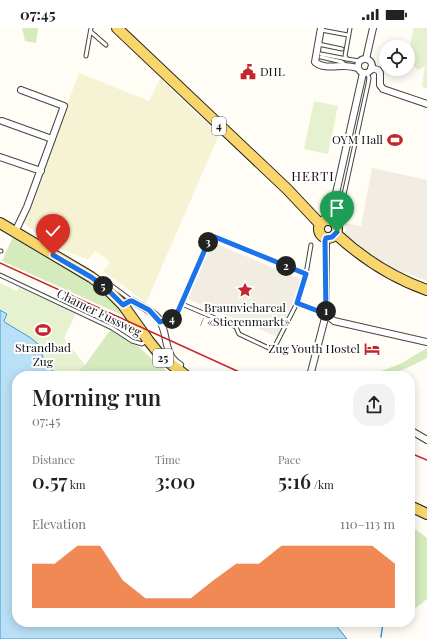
<!DOCTYPE html>
<html lang="en">
<head>
<meta charset="utf-8">
<style>
	:root { --surface:#fff; --page:#f2f2f2; --text:#222; --muted:#767676; --accent:#ea580c }
	body { margin:0; font-family:"Playfair Display",serif; background:var(--page); color:var(--text); height:100vh; display:flex; flex-direction:column; font-size:15px; white-space:nowrap }
	* { box-sizing:border-box; margin:0 }
	p { font-size:13px; color:var(--muted) }
	.icon { flex:none; width:22px; height:22px; fill:none; stroke:currentColor; stroke-width:2; stroke-linecap:round; stroke-linejoin:round }
	.map { position:relative; flex:1; overflow:hidden }
	.side { position:absolute; left:12px; top:343px; width:403px; height:256px; display:flex; flex-direction:column; background:var(--surface); border-radius:16px; box-shadow:0 2px 10px #0003 }
	.side>* { flex:none }
	.buttons { position:absolute; left:379px; top:12px; display:grid; gap:8px }
	.buttons a { display:grid; place-items:center; width:36px; height:36px; border-radius:50%; background:var(--surface); box-shadow:0 2px 10px #0003; font-size:20px }
	.pin { position:absolute; display:grid; place-items:center; width:34px; height:34px; color:#fff; margin:-41px -17px; border-radius:50% 50% 50% 0; rotate:-45deg; box-shadow:0 0 4px #0007 }
	.pin .icon { rotate:45deg }
	.km { position:absolute; width:20px; height:20px; margin:-10px; border-radius:50%; background:#222; color:#fff; font-size:11px; line-height:20px; text-align:center }
	.round { display:grid; place-items:center; flex:none; width:42px; height:42px; border-radius:16px; background:var(--page) }
	.summary { display:flex; align-items:center; justify-content:space-between; height:68px; padding:0 20px }
	h1 { font-size:22px; font-weight:600; line-height:30px }
	.metrics { display:grid; grid-template-columns:repeat(3,1fr); gap:6px; height:68px; padding:4px 20px }
	.metrics div { display:grid; align-content:center }
	.metrics b { font-size:20px; font-weight:600 }
	.metrics small { font-size:11px; font-weight:400 }
	.metrics p { font-size:11px }
	.chart { height:112px; padding:8px 20px }
	.chart p { display:flex; justify-content:space-between }
	.chart svg { width:100%; height:72px; margin-top:4px; fill:var(--accent); opacity:.7 }
	.status { display:flex; justify-content:space-between; align-items:center; height:28px; padding:0 20px; background:var(--surface); direction:ltr }
	.status svg { height:11px; fill:currentColor }
	.map>svg:first-child { display:block }
</style>
</head>
<body>
<div class="status"><b>07:45</b><svg viewBox="0 0 49 12"><path d="M0 12V9h3v3zM5 12V6h3v6zM10 12V3h3v9zM15 12V0h3v12zM26 1h20v11H26zM47 4h2v5h-2z"/></svg></div>
<div class="map">
<svg width="427" height="611" viewBox="0 0 427 611">
	<rect width="100%" height="100%" fill="#fffdf5"/>
	<path fill="#f6f3d4" d="M 79,45 L 149,73 L 160,51 L 219,107 L 146,275 L 103,243 L 110,234 L 95,223 L 88,232 L 54,218 L 68,196 L 49,184 L 42,195 L 52,201 L 45,212 L 23,194 Z"/>
	<g fill="#d5ebbd">
		<path d="M 22,0 L 38,0 L 36,15 L 25,13 Z"/>
		<path d="M 13,209 C 39,224 112,261 122,287 L 2,233 Z"/>
		<path d="M 111,301 L 132,316 L 138,318 L 153,332 L 168,344 L 166,348 L 73,348 L 85,337 Z"/>
		<path d="M 427,320 L 427,330 L 409,339 L 387,348 L 368,348 L 400,336 Z"/>
		<path d="M 410,499 L 418,503 L 427,510 L 427,571 L 417,579 L 410,581 Z"/>
	</g>
	<g fill="#e6f2cf">
		<path d="M 413,0 L 427,0 L 427,61 L 422,58 L 425,38 L 418,42 L 413,37 L 413,36 L 408,35 Z"/>
		<path d="M 314,73 L 338,78 L 328,126 L 304,121 Z"/>
		<path d="M 0,255 L 17,263 L 19,259 L 76,285 L 64,310 L 85,337 L 73,348 L 57,348 L 45,332 L 38,316 L 32,310 L 6,295 L 5,293 L 8,286 L 0,281 Z"/>
	</g>
	<g fill="#f1ede2">
		<path d="M 372,140 L 427,152 L 427,253 L 405,244 L 403,246 L 379,234 L 361,221 L 344,205 L 346,202 L 345,195 L 361,198 Z"/>
		<path d="M 212,214 L 302,252 L 278,309 L 188,271 Z"/>
	</g>
	<path fill="#b9e0f7" stroke="#3f96cf" d="M 0,282 L 7,286 L 4,293 L 6,295 L 31,310 L 38,316 L 44,332 L 57,348 L 17,348 L 17,594 L 337,594 L 335,596 L 347,611 L 0,611 Z"/>
	<g fill="none" stroke-linecap="round" stroke-linejoin="round">
		<g stroke="#3f96cf" stroke-width="1.5">
			<path d="M 410,507 L 410,506"/>
			<path d="M 381,609 L 383,594"/>
		</g>
		<defs>
			<g id="service">
				<path d="M 350,0 L 345,28 L 347,31 L 359,33"/>
				<path d="M 321,2 L 348,7"/>
				<path d="M 91,4 L 106,17"/>
				<path d="M 318,16 L 342,21"/>
				<path d="M 321,26 L 347,31"/>
				<path d="M 86,28 L 91,0"/>
				<path d="M 321,29 L 342,34 L 345,37"/>
				<path d="M 334,176 L 343,171 L 368,56 L 369,50 L 367,45"/>
				<path d="M 0,223 L 1,223"/>
				<path d="M 306,246 L 311,217"/>
				<path d="M 0,247 L 112,300 L 132,313 L 142,316 L 146,313"/>
				<path d="M 108,255 L 131,272"/>
				<path d="M 297,275 L 273,322 L 239,306 L 236,299 L 182,276 L 210,210 L 215,209 L 306,246 L 297,275 L 326,286"/>
				<path d="M 160,294 L 177,288 L 182,276"/>
				<path d="M 220,348 L 221,348"/>
			</g>
			<g id="minor">
				<path d="M 321,0 L 315,34 C 323,41 335,38 344,38 C 349,38 353,39 358,40"/>
				<circle cx="365" cy="38" r="7"/>
				<path d="M 366,31 L 373,0"/>
				<path d="M 371,40 L 378,42 L 380,45 L 380,57 L 383,61 L 427,76"/>
				<path d="M 2,93 L 52,111"/>
				<path d="M 0,129 L 41,143"/>
				<path d="M 330,192 L 363,45"/>
				<path d="M 15,204 L 27,179 L 64,78 L 21,62"/>
				<path d="M 123,277 L 130,273 L 132,273 C 141,278 151,282 158,290 C 167,301 164,316 171,328 C 173,332 176,334 180,337"/>
				<path d="M 326,286 L 334,293 L 427,314"/>
				<path d="M 310,348 L 326,286 L 326,210"/>
				<path d="M 410,402 L 427,412"/>
			</g>
			<g id="primary">
				<path d="M 117,0 L 287,161 L 320,196"/>
				<circle cx="328" cy="201" r="9"/>
				<path d="M 0,195 L 91,249 L 106,260 L 123,277 L 148,312 L 160,327 L 186,348"/>
				<path d="M 336,206 C 362,230 393,250 427,262"/>
				<path d="M 410,478 L 427,486"/>
			</g>
		</defs>
		<use href="#service" stroke="#444" stroke-width="5"/>
		<use href="#minor" stroke="#444" stroke-width="8"/>
		<use href="#primary" stroke="#222" stroke-width="12"/>
		<use href="#service" stroke="#fff" stroke-width="3"/>
		<use href="#minor" stroke="#fff" stroke-width="6"/>
		<use href="#primary" stroke="#f9d66b" stroke-width="10"/>
		<g stroke="#c4262e" stroke-width="1.5">
			<path d="M 0,235 L 248,348"/>
			<path d="M 410,425 L 427,432"/>
		</g>
	</g>
	<g fill="none" stroke-linecap="round" stroke-linejoin="round">
		<defs>
			<path id="route" d="M 53,227 L 91,249 L 106,260 L 123,277 L 130,273 L 132,273 L 149,282 L 160,294 L 176,288 L 210,210 L 215,209 L 306,246 L 297,275 L 326,286 L 325,213 L 326,210 L 332,209 L 337,204"/>
		</defs>
		<use href="#route" stroke="#fff" stroke-width="8"/>
		<use href="#route" stroke="#1a73e8" stroke-width="5"/>
	</g>
	<defs>
		<symbol id="civic-bare" viewBox="-9 -9 18 18"><path d="M-.6-6.5H3V-4.5H.6V-3L4-1V1h2V6H-6V1h2V-1L-.6-3ZM-1.2 2.5V6h2.4V2.5Z" fill="#c4262e" stroke="#fff" stroke-width="2.5" paint-order="stroke"/></symbol>
		<symbol id="stadium-bare" viewBox="-9 -9 18 18"><path d="M0-5a6.5 5 0 1 0 0 10a6.5 5 0 1 0 0-10ZM-3.5-1.8h7v3.6h-7Z" fill="#c4262e" stroke="#fff" stroke-width="2.5" paint-order="stroke"/></symbol>
		<symbol id="sight-bare" viewBox="-9 -9 18 18"><path d="M0-6L1.8-2.2L6-1.7L2.9 1.2L3.7 5.4L0 3.3L-3.7 5.4L-2.9 1.2L-6-1.7L-1.8-2.2Z" fill="#c4262e" stroke="#fff" stroke-width="2.5" paint-order="stroke"/></symbol>
		<symbol id="hotel-bare" viewBox="-9 -9 18 18"><path d="M-6-4.5h1.5V1H6V5H4.5V3h-9V5H-6ZM-4 0a1.8 1.8 0 1 1 3.6 0ZM.5 0V-2.5h3Q6-2.5 6 0Z" fill="#c4262e" stroke="#fff" stroke-width="2.5" paint-order="stroke"/></symbol>
	</defs>
	<g fill-rule="evenodd">
		<use href="#civic-bare" x="237" y="33" width="22" height="22"/>
		<use href="#stadium-bare" x="384" y="101" width="22" height="22"/>
		<use href="#sight-bare" x="234" y="251" width="22" height="22"/>
		<use href="#stadium-bare" x="32" y="291" width="22" height="22"/>
		<use href="#hotel-bare" x="361" y="310" width="22" height="22"/>
	</g>
	<g text-anchor="middle" stroke-width="4" stroke-linejoin="round" paint-order="stroke">
		<g fill="#fff" stroke="#585858" stroke-width="1">
			<rect x="212" y="89" width="14" height="18" rx="3"/>
			<rect x="153" y="321" width="20" height="18" rx="3"/>
		</g>
		<g font-size="11" font-weight="bold" fill="#111">
			<text x="219" y="102">4</text>
			<text x="163" y="334">25</text>
		</g>
		<g font-size="12" fill="#111" stroke="#fff" text-anchor="end">
			<text x="260" y="48" text-anchor="start">DHL</text>
			<text x="383" y="116">OYM Hall</text>
			<text x="245" y="284" text-anchor="middle">Braunviehareal<tspan x="245" dy="14">/ «Stierenmarkt»</tspan></text>
			<text x="43" y="324" text-anchor="middle">Strandbad<tspan x="43" dy="14">Zug</tspan></text>
			<text x="360" y="325">Zug Youth Hostel</text>
		</g>
		<g font-size="12" fill="#111" stroke="#fff">
			<text transform="translate(99 285) rotate(26)" y="4">Chamer Fussweg</text>
		</g>
		<g font-size="13" letter-spacing="1" fill="#111" stroke="#fff">
			<text x="313" y="153">HERTI</text>
		</g>
	</g>
</svg>
<div class="buttons">
<a><svg class="icon" aria-label="locate" viewBox="0 0 24 24"><circle cx="12" cy="12" r="6"/><path d="M12 2v4M12 18v4M2 12h4M18 12h4"/></svg></a>
</div>
<div class="pin" style="left:337px;top:204px;background:#1e9e55"><svg class="icon" aria-label="arrive" viewBox="0 0 24 24"><path d="M6 21V4h12l-3 4 3 4H6"/></svg></div>
<div class="pin" style="left:53px;top:227px;background:#d93025"><svg class="icon" aria-label="check" viewBox="0 0 24 24"><path d="M5 12l5 5 9-10"/></svg></div>
<b class="km" style="left:326px;top:283px">1</b>
<b class="km" style="left:286px;top:238px">2</b>
<b class="km" style="left:208px;top:214px">3</b>
<b class="km" style="left:172px;top:291px">4</b>
<b class="km" style="left:103px;top:258px">5</b>
<section class="side">
<div class="summary"><div><h1>Morning run</h1><p>07:45</p></div><a class="round"><svg class="icon" aria-label="share" viewBox="0 0 24 24"><path d="M12 15V3M7 8l5-5 5 5M5 13v7h14v-7"/></svg></a></div>
<div class="metrics">
<div><p>Distance</p><b>0.57<small> km</small></b></div>
<div><p>Time</p><b>3:00</b></div>
<div><p>Pace</p><b>5:16<small> /km</small></b></div>
</div>
<div class="chart"><p><span>Elevation</span>110–113 m</p>
<svg viewBox="0 0 160 44" preserveAspectRatio="none"><path d="M0 44V17L10 17L20 6L30 6L40 27L50 38L60 38L70 38L80 27L90 17L100 17L110 6L120 6L130 6L140 6L150 6L160 17V44z"/></svg>
</div>
</section>
</div>
</body>
</html>
